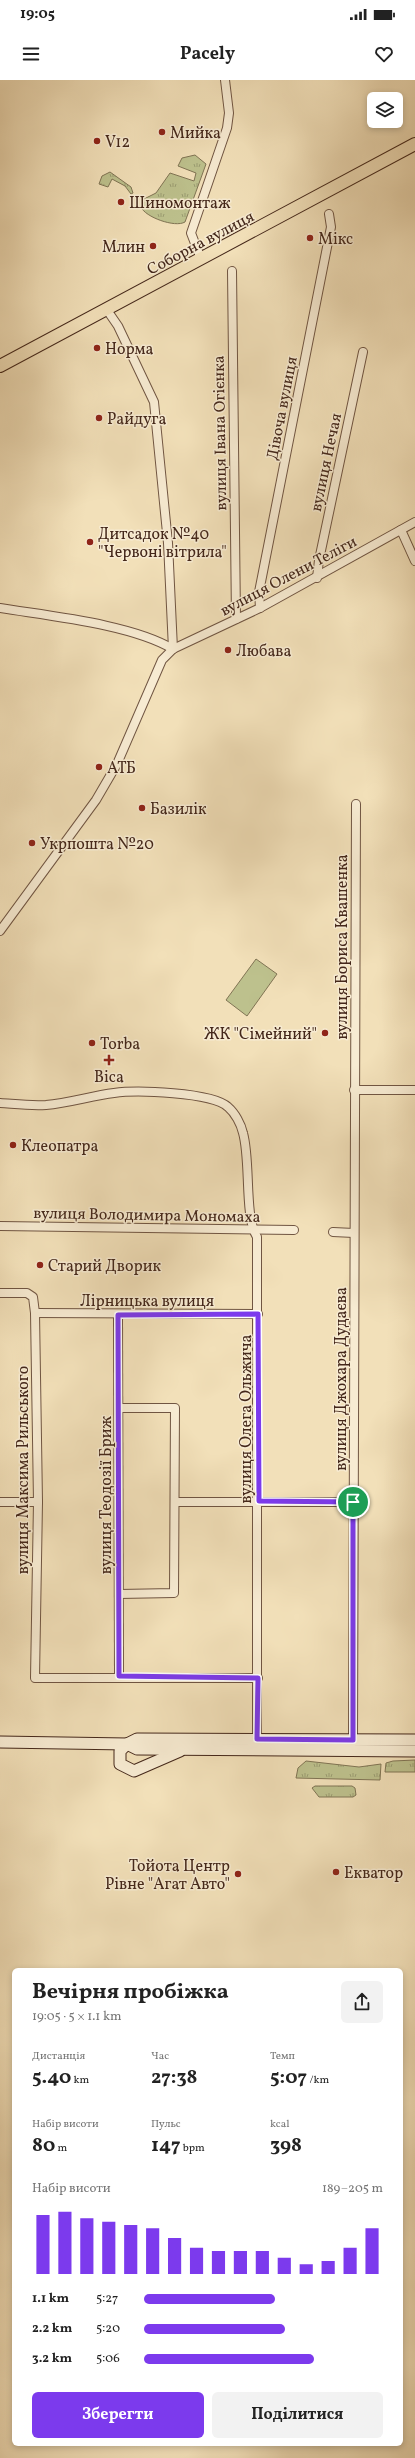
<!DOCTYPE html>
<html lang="uk">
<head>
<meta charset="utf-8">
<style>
	:root { --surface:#fff; --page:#f2f2f2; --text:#222; --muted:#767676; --accent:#7c3aed }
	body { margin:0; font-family:Vollkorn,serif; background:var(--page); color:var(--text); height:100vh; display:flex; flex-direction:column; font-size:15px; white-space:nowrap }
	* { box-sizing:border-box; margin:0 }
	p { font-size:13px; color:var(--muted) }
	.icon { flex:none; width:22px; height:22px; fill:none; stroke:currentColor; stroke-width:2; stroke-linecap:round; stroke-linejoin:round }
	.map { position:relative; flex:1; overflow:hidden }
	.side { position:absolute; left:12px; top:1888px; width:391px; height:478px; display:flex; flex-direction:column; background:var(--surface); border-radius:6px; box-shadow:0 2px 6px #0003 }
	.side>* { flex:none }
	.tools { position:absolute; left:367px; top:12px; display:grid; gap:8px }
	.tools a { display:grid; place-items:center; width:36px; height:36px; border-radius:6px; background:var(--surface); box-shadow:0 2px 6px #0003; font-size:20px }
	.pin { position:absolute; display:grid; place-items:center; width:34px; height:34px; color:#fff; margin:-17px; border:2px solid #fff; border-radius:50%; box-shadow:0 1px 4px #0007 }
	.round { display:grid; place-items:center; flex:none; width:42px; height:42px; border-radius:6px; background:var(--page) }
	.head { display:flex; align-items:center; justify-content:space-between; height:68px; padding:0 20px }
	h1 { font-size:22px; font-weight:700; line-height:30px }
	.metrics { display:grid; grid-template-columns:repeat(3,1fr); gap:6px; height:68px; padding:4px 20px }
	.metrics div { display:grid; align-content:center }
	.metrics b { font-size:20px; font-weight:700 }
	.metrics small { font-size:11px; font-weight:400 }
	.metrics p { font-size:11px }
	.chart { height:112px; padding:8px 20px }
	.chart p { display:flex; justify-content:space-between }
	.chart svg { width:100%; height:72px; margin-top:4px; stroke:var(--accent); stroke-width:6 }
	.primary-button { display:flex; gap:8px; margin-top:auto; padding:8px 20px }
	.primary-button a { flex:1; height:46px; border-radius:6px; background:var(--accent); color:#fff; font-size:16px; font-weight:700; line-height:46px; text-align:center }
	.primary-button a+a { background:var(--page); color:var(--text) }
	ul { padding:0 20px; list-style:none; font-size:13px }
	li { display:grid; grid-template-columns:64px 48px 1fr; align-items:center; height:30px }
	li i { height:10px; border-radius:5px; background:var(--accent) }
	.status { display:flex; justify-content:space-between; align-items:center; height:28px; padding:0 20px; background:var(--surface); direction:ltr }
	.status svg { height:11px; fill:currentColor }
	header { display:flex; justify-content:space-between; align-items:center; height:52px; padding:0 20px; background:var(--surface); font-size:18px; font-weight:700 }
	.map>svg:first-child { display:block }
</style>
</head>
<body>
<div class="status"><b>19:05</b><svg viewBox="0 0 49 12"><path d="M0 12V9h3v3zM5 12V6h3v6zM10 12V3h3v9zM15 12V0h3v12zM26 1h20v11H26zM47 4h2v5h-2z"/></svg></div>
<header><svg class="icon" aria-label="menu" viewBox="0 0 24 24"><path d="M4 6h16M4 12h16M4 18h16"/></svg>Pacely<svg class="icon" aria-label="heart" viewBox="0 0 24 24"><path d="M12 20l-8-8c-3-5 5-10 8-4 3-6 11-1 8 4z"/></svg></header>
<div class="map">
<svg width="415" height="2378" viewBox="0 0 415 2378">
	<defs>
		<pattern id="grass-tufts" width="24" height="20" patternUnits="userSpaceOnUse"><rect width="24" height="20" fill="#bdc18d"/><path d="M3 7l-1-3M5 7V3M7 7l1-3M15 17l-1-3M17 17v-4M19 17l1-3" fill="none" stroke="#9b9d72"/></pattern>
	</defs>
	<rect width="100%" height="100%" fill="#f2e0b9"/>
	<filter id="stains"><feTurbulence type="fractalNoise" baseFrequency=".005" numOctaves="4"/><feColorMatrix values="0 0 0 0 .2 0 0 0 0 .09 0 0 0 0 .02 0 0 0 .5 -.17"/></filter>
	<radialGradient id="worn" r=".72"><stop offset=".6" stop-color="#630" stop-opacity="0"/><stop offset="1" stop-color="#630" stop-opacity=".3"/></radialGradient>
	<g fill="url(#grass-tufts)" stroke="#807454">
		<path d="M 195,75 L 206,84 L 185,142 C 175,148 145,137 141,127 L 142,120 L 156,113 L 170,93 L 194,101 L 196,93 L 178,86 L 182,78 Z"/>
		<path d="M 110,92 L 131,107 L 133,113 L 131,114 L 125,106 L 112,99 L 108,107 L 99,104 L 102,96 Z"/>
		<path d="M 415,1680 L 415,1692 L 385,1692 L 386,1683 L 393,1681 Z"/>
		<path d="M 306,1681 L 359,1687 L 381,1684 L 380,1700 L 296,1698 L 298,1688 Z"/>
		<path d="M 315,1706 L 352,1706 L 355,1708 L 356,1715 L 353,1717 L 319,1717 L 312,1708 Z"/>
	</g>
	<path fill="#bdc18d" stroke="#807454" d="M 256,879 L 277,894 L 247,936 L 226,920 Z"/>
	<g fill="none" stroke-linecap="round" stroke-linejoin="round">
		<defs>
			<g id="street">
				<path d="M 201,179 L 191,153 L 227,48 L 229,33 L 225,0"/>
				<path d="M 232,191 L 236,539"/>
				<path d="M 107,230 L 118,246 L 154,322 L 168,463 L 173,569"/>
				<path d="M 401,450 L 415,481"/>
				<path d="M 317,498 L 319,480 L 363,272"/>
				<path d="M 0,528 C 49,536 131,544 173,569"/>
				<path d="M 260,528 L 259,512 L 331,147 L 329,134"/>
				<path d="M 0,851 L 96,720 L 117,684 L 162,580 L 173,569 L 260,528 L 415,442"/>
				<path d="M 354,1010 L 415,1010"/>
				<path d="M 0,1023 C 15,1024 30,1026 46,1025 C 69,1023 91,1016 114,1013 C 136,1010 212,1012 228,1027 C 235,1033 241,1044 243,1053 C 251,1081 244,1137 257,1157 L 257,1659"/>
				<path d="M 0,1146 L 294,1150"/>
				<path d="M 333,1152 L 354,1153"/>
				<path d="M 0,1213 L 27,1213 L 33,1217 L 35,1233 L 38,1422 L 35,1598 L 258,1598"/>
				<path d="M 35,1233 L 258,1234"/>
				<path d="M 118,1235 L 119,1596"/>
				<path d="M 0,1422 L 38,1422"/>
				<path d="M 175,1422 L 353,1422"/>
				<path d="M 119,1514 L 174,1513 L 175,1328 L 120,1328"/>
				<path d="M 353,1660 L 356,724"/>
			</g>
			<g id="secondary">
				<path d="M 0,1662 L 127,1664 L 137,1659 L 415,1660"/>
				<path d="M 127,1664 L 137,1669 L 415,1671"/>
				<path d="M 127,1664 L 120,1671 L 120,1684 L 134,1691 L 180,1671"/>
			</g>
			<path id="primary" d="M 0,286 L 415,64"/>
		</defs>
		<use href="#street" stroke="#705542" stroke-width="10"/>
		<use href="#secondary" stroke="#44271a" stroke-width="13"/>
		<use href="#primary" stroke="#44271a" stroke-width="14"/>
		<use href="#street" stroke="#f7ebd2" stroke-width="8"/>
		<use href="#secondary" stroke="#f7ebd2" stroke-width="11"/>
		<use href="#primary" stroke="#f2e0b9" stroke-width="12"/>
	</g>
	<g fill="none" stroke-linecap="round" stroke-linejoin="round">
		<defs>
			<path id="route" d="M 258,1234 L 259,1421 L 353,1422 L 353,1660 L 257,1659 L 258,1598 L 119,1596 L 118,1235 Z"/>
		</defs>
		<use href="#route" stroke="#fff" stroke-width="8"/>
		<use href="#route" stroke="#7c3aed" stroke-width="5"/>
	</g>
	<g fill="#8f2418" stroke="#f7ebd2" stroke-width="1.5">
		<circle cx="162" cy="52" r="4"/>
		<circle cx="97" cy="61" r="4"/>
		<circle cx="121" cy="122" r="4"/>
		<circle cx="310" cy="158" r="4"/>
		<circle cx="153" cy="166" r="4"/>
		<circle cx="97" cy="268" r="4"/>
		<circle cx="99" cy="338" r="4"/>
		<circle cx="90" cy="462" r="4"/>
		<circle cx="228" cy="570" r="4"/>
		<circle cx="99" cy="687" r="4"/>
		<circle cx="142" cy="728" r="4"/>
		<circle cx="32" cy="763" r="4"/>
		<circle cx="325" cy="953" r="4"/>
		<circle cx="92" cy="963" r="4"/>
		<path d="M107 974h4v4h4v4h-4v4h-4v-4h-4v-4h4z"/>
		<circle cx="13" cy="1065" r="4"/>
		<circle cx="40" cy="1185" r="4"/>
		<circle cx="336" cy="1792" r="4"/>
		<circle cx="238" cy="1794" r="4"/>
	</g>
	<g text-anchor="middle" stroke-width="3" stroke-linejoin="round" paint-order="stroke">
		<g font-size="16" fill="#44271a" stroke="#f7ebd2" text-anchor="start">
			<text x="170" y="58">Мийка</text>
			<text x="105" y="67">V12</text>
			<text x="129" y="128">Шиномонтаж</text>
			<text x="318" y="164">Мікс</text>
			<text x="145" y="172" text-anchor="end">Млин</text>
			<text x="105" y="274">Норма</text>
			<text x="107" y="344">Райдуга</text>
			<text x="98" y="459">Дитсадок №40<tspan x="98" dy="18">"Червоні вітрила"</tspan></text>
			<text x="236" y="576">Любава</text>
			<text x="107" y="693">АТБ</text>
			<text x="150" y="734">Базилік</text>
			<text x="40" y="769">Укрпошта №20</text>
			<text x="317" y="959" text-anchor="end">ЖК "Сімейний"</text>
			<text x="100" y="969">Torba</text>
			<text x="109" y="1002" text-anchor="middle">Віса</text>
			<text x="21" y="1071">Клеопатра</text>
			<text x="48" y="1191">Старий Дворик</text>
			<text x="230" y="1791" text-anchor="end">Тойота Центр<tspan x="230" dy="18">Рівне "Агат Авто"</tspan></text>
			<text x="344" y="1798">Екватор</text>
		</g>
		<g font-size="16" fill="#44271a" stroke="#f7ebd2">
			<text transform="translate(200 162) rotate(-28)" y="6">Соборна вулиця</text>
			<text transform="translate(281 328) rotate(-79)" y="6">Дівоча вулиця</text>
			<text transform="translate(219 353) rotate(-91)" y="6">вулиця Івана Огієнка</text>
			<text transform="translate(325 382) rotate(-78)" y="6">вулиця Нечая</text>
			<text transform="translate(288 495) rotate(-28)" y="6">вулиця Олени Теліги</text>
			<text transform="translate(341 867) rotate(-90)" y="6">вулиця Бориса Квашенка</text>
			<text transform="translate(147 1134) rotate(1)" y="6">вулиця Володимира Мономаха</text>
			<text x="147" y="1226">Лірницька вулиця</text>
			<text transform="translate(340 1299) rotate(-90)" y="6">вулиця Джохара Дудаєва</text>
			<text transform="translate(245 1339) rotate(-90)" y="6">вулиця Олега Ольжича</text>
			<text transform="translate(22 1390) rotate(-90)" y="6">вулиця Максима Рильського</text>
			<text transform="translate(105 1415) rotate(-90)" y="6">вулиця Теодозії Бриж</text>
		</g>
	</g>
	<rect width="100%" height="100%" filter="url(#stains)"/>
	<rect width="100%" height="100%" fill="url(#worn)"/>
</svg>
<div class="tools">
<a><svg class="icon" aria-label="layers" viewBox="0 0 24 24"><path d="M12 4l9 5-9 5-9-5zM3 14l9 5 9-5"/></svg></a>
</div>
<div class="pin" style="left:353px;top:1422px;background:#1e9e55"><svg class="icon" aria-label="arrive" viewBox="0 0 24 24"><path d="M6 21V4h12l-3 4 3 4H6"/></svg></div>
<section class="side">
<div class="head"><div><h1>Вечірня пробіжка</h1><p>19:05 · 5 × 1.1 km</p></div><a class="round"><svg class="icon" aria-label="share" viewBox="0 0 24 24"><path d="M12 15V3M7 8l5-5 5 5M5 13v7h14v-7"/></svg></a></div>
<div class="metrics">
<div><p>Дистанція</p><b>5.40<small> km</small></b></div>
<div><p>Час</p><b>27:38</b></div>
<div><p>Темп</p><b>5:07<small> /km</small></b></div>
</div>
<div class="metrics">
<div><p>Набір висоти</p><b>80<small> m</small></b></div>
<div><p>Пульс</p><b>147<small> bpm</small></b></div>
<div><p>kcal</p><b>398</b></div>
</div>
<div class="chart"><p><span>Набір висоти</span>189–205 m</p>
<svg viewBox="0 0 160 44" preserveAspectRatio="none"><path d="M5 44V8M15 44V6M25 44V10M35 44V12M45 44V14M55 44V16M65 44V22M75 44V28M85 44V30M95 44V30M105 44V30M115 44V34M125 44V38M135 44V36M145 44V28M155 44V16"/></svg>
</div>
<ul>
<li><b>1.1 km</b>5:27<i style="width:55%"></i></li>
<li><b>2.2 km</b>5:20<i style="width:59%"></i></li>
<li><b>3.2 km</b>5:06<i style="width:71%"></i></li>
</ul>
<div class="primary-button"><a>Зберегти</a><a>Поділитися</a></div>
</section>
</div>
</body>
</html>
